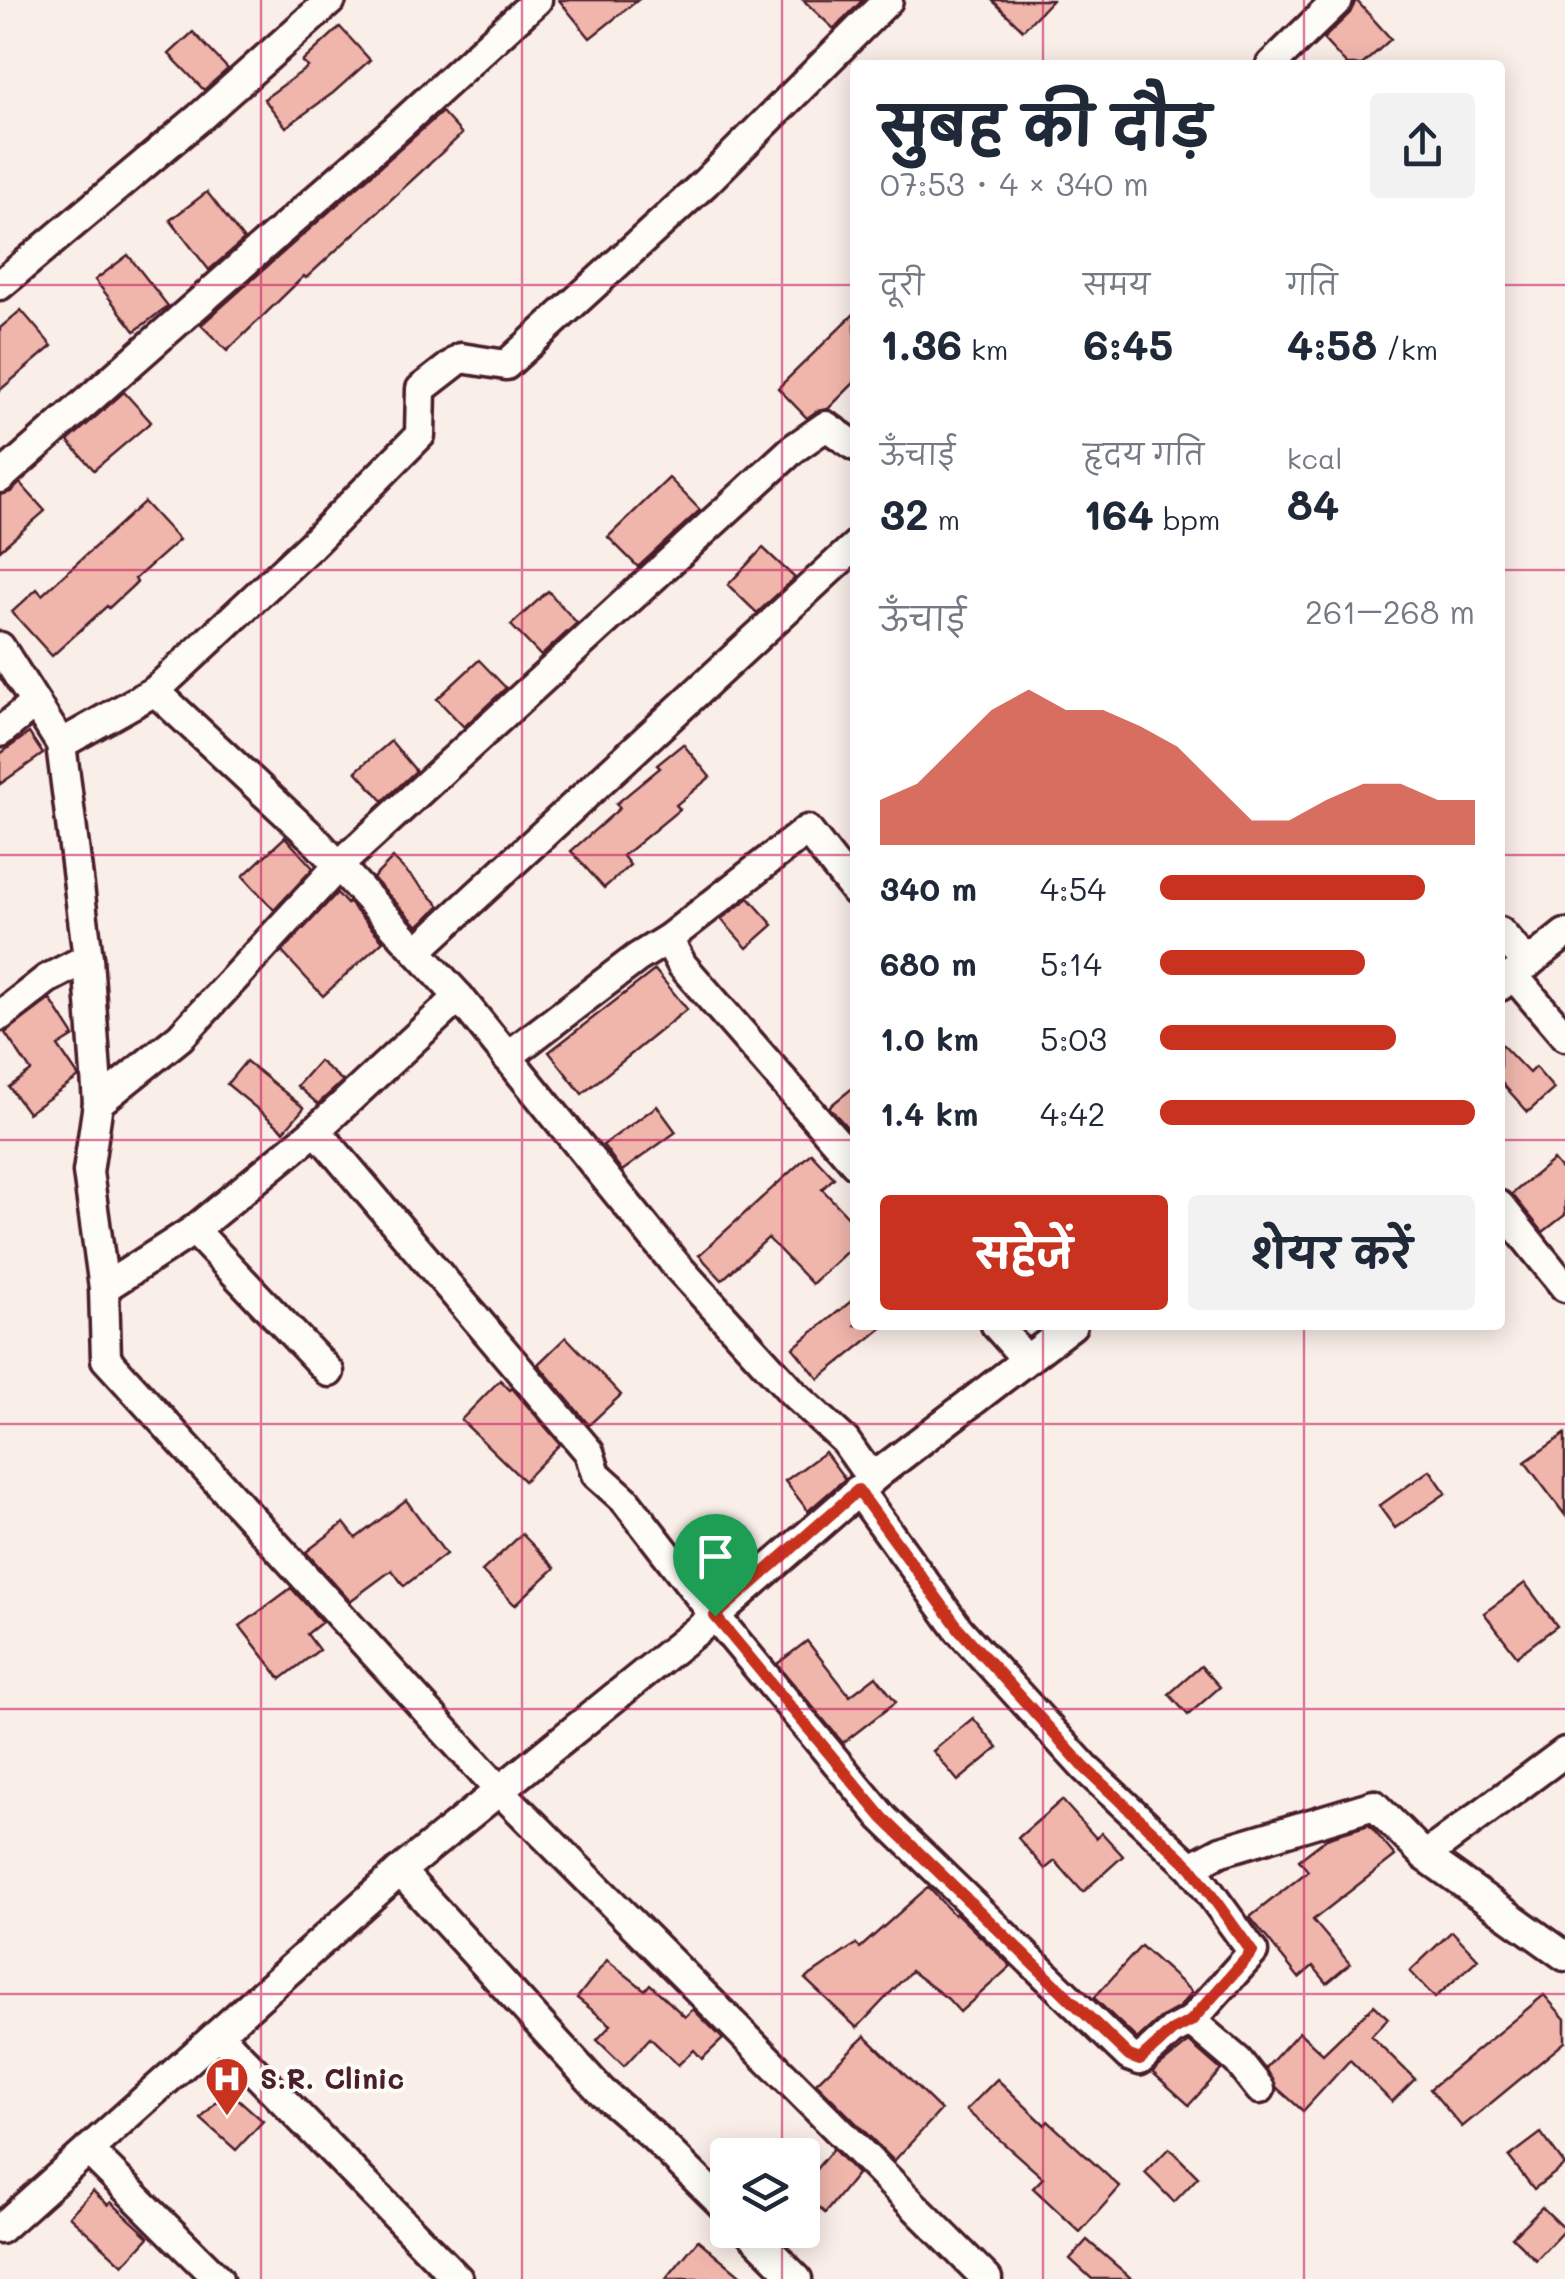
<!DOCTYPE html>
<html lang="hi">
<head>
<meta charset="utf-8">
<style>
	:root { --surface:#fff; --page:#f2f2f3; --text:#1f2937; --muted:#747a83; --accent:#c8321e }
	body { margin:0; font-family:Mali,"Playpen Sans Deva",sans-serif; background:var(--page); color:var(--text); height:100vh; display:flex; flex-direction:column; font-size:38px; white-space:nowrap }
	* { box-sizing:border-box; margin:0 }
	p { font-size:32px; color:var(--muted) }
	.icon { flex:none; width:55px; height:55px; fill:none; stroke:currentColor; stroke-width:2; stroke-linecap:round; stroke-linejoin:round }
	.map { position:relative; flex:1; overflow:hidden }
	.details { position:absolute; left:850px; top:60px; width:655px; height:1270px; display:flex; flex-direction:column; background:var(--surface); border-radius:10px; box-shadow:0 5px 25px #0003 }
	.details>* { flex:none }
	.controls { position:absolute; left:710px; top:2138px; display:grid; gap:20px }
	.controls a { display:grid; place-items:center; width:110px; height:110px; border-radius:10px; background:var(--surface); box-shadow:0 5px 25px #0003; font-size:50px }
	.pin { position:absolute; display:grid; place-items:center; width:85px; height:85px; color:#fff; margin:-102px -42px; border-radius:50% 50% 50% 0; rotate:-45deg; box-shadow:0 0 10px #0007 }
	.pin .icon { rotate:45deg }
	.round { display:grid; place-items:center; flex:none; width:105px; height:105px; border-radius:10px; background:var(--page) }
	.head { display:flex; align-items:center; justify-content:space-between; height:170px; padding:0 30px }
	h1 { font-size:55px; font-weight:700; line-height:75px }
	.metrics { display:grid; grid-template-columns:repeat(3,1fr); gap:15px; height:170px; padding:10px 30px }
	.metrics div { display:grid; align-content:center }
	.metrics b { font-size:42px; font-weight:700 }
	.metrics small { font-size:28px; font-weight:400 }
	.metrics p { font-size:28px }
	.chart { height:280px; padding:20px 30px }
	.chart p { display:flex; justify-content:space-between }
	.chart svg { width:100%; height:180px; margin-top:10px; fill:var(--accent); opacity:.7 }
	.primary-button { display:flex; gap:20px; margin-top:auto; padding:20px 30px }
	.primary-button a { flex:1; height:115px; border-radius:10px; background:var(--accent); color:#fff; font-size:40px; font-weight:700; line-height:115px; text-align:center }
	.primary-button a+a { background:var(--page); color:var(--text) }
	ul { padding:0 30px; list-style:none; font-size:32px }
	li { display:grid; grid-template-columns:160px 120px 1fr; align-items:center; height:75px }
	li i { height:25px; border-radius:12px; background:var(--accent) }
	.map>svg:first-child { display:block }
</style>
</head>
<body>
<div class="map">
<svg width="1565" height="2279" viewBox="0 0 1565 2279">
	<rect width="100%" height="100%" fill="#faeee8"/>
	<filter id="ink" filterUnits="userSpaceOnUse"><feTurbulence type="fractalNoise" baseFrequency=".01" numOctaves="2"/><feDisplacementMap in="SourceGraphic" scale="20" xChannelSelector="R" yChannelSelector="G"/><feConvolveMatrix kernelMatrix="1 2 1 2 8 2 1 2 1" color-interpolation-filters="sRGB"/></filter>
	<g filter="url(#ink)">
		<g fill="#f0b6ac" stroke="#4a1f2b" stroke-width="2.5">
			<path d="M 559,0 L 638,0 L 590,38 Z"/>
			<path d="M 803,0 L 863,0 L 834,29 Z"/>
			<path d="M 992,0 L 1052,0 L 1023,30 Z"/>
			<path d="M 1356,0 L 1391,39 L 1362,65 L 1347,65 L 1323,39 L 1350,13 Z"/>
			<path d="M 340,27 L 370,60 L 333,93 L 286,127 L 264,99 L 308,67 L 302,62 Z"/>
			<path d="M 193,32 L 228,69 L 204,90 L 169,54 Z"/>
			<path d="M 442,112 L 462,134 L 306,278 L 304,276 L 227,351 L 201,325 Z"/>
			<path d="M 207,192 L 244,240 L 209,270 L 170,220 Z"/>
			<path d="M 128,255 L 168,306 L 135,331 L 95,280 Z"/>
			<path d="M 21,310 L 52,346 L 0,390 L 0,328 Z"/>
			<path d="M 855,313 L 855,382 L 828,409 L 817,411 L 807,418 L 778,388 Z"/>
			<path d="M 124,392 L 151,422 L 94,470 L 68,441 Z"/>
			<path d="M 669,478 L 700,510 L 638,567 L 608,537 Z"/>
			<path d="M 20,483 L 45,511 L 0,550 L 0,495 L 11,492 Z"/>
			<path d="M 144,502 L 179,540 L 135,579 L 137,582 L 109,608 L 107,606 L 52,656 L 12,612 L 37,589 L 42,595 Z"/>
			<path d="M 763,548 L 795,578 L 757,613 L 728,585 Z"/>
			<path d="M 548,591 L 577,623 L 541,656 L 511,625 Z"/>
			<path d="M 479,660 L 506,688 L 464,727 L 437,699 Z"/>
			<path d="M 29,733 L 43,754 L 0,784 L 0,754 Z"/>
			<path d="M 391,741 L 416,771 L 383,801 L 356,771 Z"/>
			<path d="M 683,744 L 710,777 L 676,805 L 680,809 L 623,856 L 630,865 L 604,888 L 571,851 L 620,808 L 616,804 L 660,768 L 657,765 Z"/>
			<path d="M 285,837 L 313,868 L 274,910 L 243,876 Z"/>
			<path d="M 393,858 L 440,906 L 418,926 L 373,878 Z"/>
			<path d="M 337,893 L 347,904 L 348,902 L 383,941 L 323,996 L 282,952 Z"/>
			<path d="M 749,898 L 773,925 L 747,948 L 721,919 Z"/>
			<path d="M 655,970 L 687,1009 L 582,1094 L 549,1052 Z"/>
			<path d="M 50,999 L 74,1036 L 58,1046 L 79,1077 L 28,1113 L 9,1087 L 31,1071 L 5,1033 Z"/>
			<path d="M 1500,1043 L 1529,1073 L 1535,1067 L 1554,1089 L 1528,1112 L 1500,1081 Z"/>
			<path d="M 246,1061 L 304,1108 L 284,1131 L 227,1084 Z"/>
			<path d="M 319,1061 L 343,1081 L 318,1104 L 297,1086 Z"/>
			<path d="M 855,1086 L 855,1136 L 829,1107 Z"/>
			<path d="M 657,1106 L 676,1132 L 622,1171 L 603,1145 Z"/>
			<path d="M 811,1153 L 834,1178 L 822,1189 L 855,1224 L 855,1244 L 812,1284 L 768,1238 L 722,1280 L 699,1255 Z"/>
			<path d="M 1553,1160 L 1565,1174 L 1565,1215 L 1543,1232 L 1512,1194 Z"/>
			<path d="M 855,1298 L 855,1325 L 886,1325 L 819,1379 L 793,1348 Z"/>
			<path d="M 566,1337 L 621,1395 L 589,1425 L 538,1364 Z"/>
			<path d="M 500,1380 L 510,1390 L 512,1388 L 560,1444 L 524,1481 L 461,1420 Z"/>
			<path d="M 1565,1434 L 1565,1515 L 1525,1462 Z"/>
			<path d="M 825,1452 L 845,1479 L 808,1511 L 785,1481 Z"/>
			<path d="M 1430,1470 L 1446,1493 L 1395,1528 L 1379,1506 Z"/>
			<path d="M 406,1500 L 446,1554 L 404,1586 L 392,1570 L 350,1601 L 306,1552 L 344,1523 L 356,1538 Z"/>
			<path d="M 522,1534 L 555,1568 L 515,1605 L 482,1571 Z"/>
			<path d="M 1525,1583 L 1557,1626 L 1517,1656 L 1484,1613 Z"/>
			<path d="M 291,1588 L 322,1622 L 307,1634 L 319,1650 L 281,1679 L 240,1626 Z"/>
			<path d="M 807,1641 L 850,1696 L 876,1676 L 896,1702 L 843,1743 L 777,1664 Z"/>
			<path d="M 1201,1666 L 1220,1687 L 1188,1715 L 1169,1694 Z"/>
			<path d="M 973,1718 L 998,1748 L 958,1781 L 933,1751 Z"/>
			<path d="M 1062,1800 L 1096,1838 L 1102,1833 L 1123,1856 L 1083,1892 L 1055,1861 L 1045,1869 L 1018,1838 Z"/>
			<path d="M 1369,1825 L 1395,1856 L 1313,1920 L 1350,1964 L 1327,1983 L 1313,1966 L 1299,1978 L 1250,1917 L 1308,1871 L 1299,1860 L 1329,1837 Z"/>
			<path d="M 928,1887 L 954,1915 L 956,1913 L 1011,1966 L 960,2012 L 948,1999 L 911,1971 L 857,2028 L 805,1979 L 856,1944 L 860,1948 Z"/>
			<path d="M 1452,1931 L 1478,1959 L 1435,1998 L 1410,1971 Z"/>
			<path d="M 1141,1946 L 1192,1992 L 1178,2008 L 1160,2018 L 1137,2039 L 1094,1998 Z"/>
			<path d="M 607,1960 L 645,1990 L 650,1984 L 685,2017 L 693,2009 L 723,2039 L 702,2059 L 694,2050 L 678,2065 L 650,2038 L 624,2066 L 597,2040 L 611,2025 L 577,1998 Z"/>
			<path d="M 1544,1995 L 1565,2019 L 1565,2042 L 1462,2127 L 1430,2089 Z"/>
			<path d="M 1374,2005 L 1388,2018 L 1371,2036 L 1415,2079 L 1392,2102 L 1350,2060 L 1303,2111 L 1277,2088 L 1266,2068 L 1299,2032 L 1323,2054 Z"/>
			<path d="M 865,2036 L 941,2110 L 894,2161 L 816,2083 Z"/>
			<path d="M 1189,2042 L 1221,2070 L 1189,2105 L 1152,2072 Z"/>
			<path d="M 997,2079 L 1045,2125 L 1048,2121 L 1120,2187 L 1080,2232 L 1033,2188 L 1043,2178 L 966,2110 Z"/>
			<path d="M 227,2089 L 263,2121 L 236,2150 L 201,2119 Z"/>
			<path d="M 1541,2133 L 1565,2165 L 1534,2189 L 1509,2157 Z"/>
			<path d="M 1169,2148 L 1198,2177 L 1174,2202 L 1145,2173 Z"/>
			<path d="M 833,2149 L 857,2174 L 825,2213 L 802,2194 L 802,2186 Z"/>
			<path d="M 93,2191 L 108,2205 L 111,2202 L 149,2237 L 123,2265 L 69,2216 Z"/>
			<path d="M 1542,2207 L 1565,2229 L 1536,2260 L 1512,2237 Z"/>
			<path d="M 698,2240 L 745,2279 L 666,2279 Z"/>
			<path d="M 1087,2240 L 1132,2279 L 1092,2279 L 1070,2259 Z"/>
		</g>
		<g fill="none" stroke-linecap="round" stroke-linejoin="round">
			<defs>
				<g id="minor">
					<path d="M 1271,65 L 1338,0"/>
					<path d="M 0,285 L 199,118 L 331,0"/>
					<path d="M 0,478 L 395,130 L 537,0"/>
					<path d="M 0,647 L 61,744 L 88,958 L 98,1103 L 88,1172 L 104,1288 L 194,1230 L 316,1130 L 459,997 L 676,1265 L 794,1394 L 845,1441 L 864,1468 L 879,1473"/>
					<path d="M 155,691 L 311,545 L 420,435 L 421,389 L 461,358 L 506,365 L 706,182 L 888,0"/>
					<path d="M 0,732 L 35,703"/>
					<path d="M 61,744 L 155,691 L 314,839 L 459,997"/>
					<path d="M 1500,932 L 1528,964"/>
					<path d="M 668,939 L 682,965 L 855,1163"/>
					<path d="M 417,951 L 855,546"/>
					<path d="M 1513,975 L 1565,1036"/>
					<path d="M 1500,986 L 1565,934"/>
					<path d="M 0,1016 L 47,979 L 88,958"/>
					<path d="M 507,1057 L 637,958 L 668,939 L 807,830 L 855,891"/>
					<path d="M 98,1103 L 180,1037 L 338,866 L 793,449 L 826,426 L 855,446"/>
					<path d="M 316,1130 L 589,1452 L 596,1474 L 625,1500 L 715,1616 L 883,1818 L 1129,2056 L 1140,2060 L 1172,2031 L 1191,2021"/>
					<path d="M 1500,1206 L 1565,1287"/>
					<path d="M 194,1230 L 329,1372"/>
					<path d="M 104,1288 L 106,1359 L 500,1791 L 987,2279"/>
					<path d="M 996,1325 L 1026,1359"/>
					<path d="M 858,1490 L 959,1630 L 1085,1768 L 1191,1867 L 1253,1952 L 1191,2021 L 1238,2061 L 1260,2089"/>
					<path d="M 1425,1856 L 1565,1752"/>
					<path d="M 1191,1867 L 1221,1851 L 1374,1805 L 1425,1856 L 1565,1956"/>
					<path d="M 400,1871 L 601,2091 L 653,2136 L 728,2210"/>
					<path d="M 218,2034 L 458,2279"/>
					<path d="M 88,2150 L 218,2279"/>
					<path d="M 0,2229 L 400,1871 L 715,1616 L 879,1473 L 1072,1325"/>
					<path d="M 748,2230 L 797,2279"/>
				</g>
			</defs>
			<use href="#minor" stroke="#4a1f2b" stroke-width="35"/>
			<use href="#minor" stroke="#fdfcf7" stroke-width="28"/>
		</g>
	</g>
	<g fill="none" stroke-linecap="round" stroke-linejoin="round" filter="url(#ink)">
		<defs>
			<path id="route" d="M 858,1490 L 960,1630 L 1085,1768 L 1191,1867 L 1252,1952 L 1191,2021 L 1172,2031 L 1140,2060 L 1129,2056 L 883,1818 L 715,1616 Z"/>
		</defs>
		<use href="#route" stroke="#fff" stroke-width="20"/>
		<use href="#route" stroke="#c8321e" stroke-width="12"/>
	</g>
	<path fill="none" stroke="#c2185b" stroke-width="2.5" stroke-opacity="0.55" d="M 261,0 L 261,2279M 522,0 L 522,2279M 782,0 L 782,2155M 1043,0 L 1043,65M 1304,0 L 1304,65M 0,285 L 855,285M 1500,285 L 1565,285M 0,570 L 855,570M 1500,570 L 1565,570M 0,855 L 855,855M 1500,855 L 1565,855M 0,1140 L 855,1140M 1500,1140 L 1565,1140M 1043,1325 L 1043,2279M 1304,1325 L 1304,2279M 0,1424 L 1565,1424M 0,1709 L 1565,1709M 0,1994 L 1565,1994M 782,2230 L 782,2279"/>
	<defs>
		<symbol id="hospital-pin" viewBox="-11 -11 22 30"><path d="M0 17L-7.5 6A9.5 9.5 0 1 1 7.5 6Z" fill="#c8321e" stroke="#fdfcf7"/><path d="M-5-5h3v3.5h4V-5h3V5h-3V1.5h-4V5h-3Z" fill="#fff"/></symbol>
	</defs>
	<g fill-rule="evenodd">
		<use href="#hospital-pin" x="202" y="2054" width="50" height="68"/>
	</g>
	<g text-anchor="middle" stroke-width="8" stroke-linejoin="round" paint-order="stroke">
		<g font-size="28" font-weight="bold" fill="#4a1f2b" stroke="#fdfcf7" text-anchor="start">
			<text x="260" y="2089">S.R. Clinic</text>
		</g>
	</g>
</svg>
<div class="controls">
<a><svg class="icon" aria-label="layers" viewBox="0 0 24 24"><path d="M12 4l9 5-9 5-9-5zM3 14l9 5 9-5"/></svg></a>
</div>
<div class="pin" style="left:715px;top:1616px;background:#1e9e55"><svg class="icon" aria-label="arrive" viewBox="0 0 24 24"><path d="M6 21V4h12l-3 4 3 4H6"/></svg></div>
<section class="details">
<div class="head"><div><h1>सुबह की दौड़</h1><p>07:53 · 4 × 340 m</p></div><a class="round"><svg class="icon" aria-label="share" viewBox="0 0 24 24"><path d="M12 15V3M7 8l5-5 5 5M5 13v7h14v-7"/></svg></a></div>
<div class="metrics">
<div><p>दूरी</p><b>1.36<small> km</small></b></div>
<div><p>समय</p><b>6:45</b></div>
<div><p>गति</p><b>4:58<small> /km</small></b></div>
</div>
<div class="metrics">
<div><p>ऊँचाई</p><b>32<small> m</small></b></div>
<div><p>हृदय गति</p><b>164<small> bpm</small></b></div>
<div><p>kcal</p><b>84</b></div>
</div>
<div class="chart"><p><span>ऊँचाई</span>261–268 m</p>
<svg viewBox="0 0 160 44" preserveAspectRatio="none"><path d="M0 44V33L10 29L20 20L30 11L40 6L50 11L60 11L70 15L80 20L90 29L100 38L110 38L120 33L130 29L140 29L150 33L160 33V44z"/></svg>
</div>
<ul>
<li><b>340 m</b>4:54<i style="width:84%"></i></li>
<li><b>680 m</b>5:14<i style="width:65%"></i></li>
<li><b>1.0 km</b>5:03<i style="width:75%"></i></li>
<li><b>1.4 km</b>4:42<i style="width:100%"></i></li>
</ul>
<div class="primary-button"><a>सहेजें</a><a>शेयर करें</a></div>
</section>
</div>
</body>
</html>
